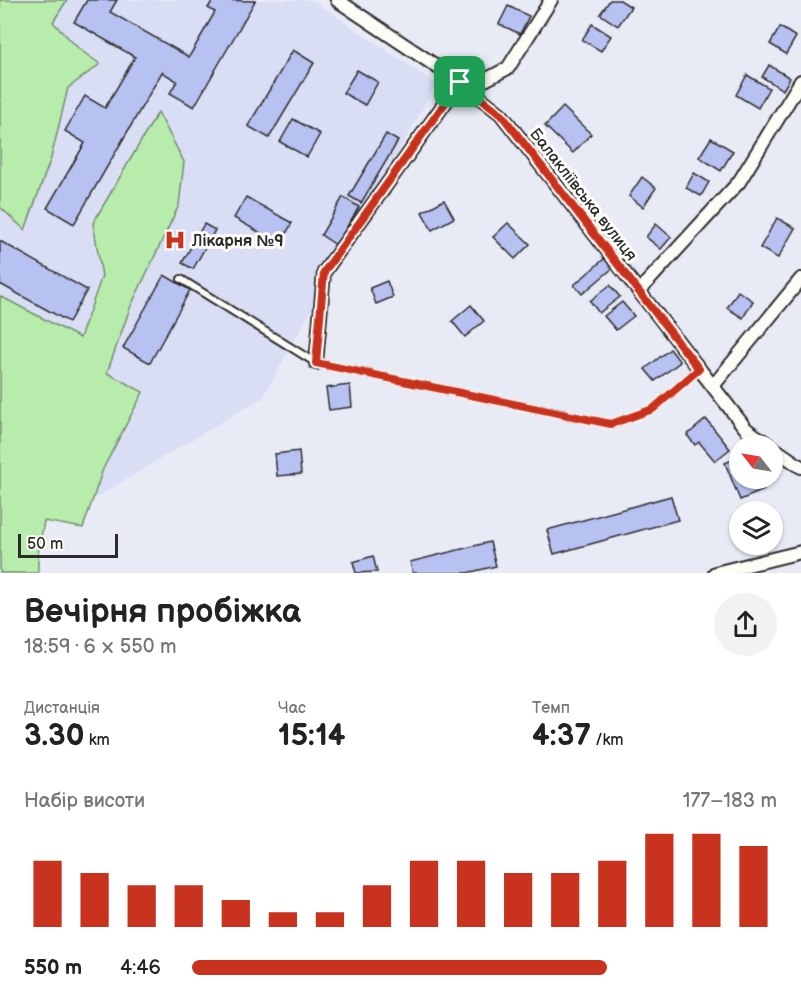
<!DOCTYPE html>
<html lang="uk">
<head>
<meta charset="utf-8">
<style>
	:root { --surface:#fff; --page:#f2f2f2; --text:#222; --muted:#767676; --accent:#c8321e }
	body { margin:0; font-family:"Balsamiq Sans",sans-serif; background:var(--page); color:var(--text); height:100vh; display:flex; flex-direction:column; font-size:22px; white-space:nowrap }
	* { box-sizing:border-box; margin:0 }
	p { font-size:20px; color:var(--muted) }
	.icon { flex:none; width:33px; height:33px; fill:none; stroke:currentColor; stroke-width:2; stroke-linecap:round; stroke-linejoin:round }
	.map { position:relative; height:573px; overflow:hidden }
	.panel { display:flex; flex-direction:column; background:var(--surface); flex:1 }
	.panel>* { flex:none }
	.needle { width:39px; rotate:301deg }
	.controls { position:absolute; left:729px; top:435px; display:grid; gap:12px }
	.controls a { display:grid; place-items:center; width:54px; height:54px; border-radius:50%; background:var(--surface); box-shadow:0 2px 4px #0004; font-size:30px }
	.scale { position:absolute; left:18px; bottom:15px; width:100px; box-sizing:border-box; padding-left:6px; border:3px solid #2b2b2b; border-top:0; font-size:16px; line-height:21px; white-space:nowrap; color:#2b2b2b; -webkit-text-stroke:4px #fdfcf7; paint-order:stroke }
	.pin { position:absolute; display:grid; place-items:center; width:51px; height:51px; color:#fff; margin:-26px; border-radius:12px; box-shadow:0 3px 9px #0006 }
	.round { display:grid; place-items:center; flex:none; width:63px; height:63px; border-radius:32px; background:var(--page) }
	.head { display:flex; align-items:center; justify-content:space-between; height:102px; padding:0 24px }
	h1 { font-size:33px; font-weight:700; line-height:45px }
	.stats { display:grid; grid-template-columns:repeat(3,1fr); gap:9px; height:102px; padding:6px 24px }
	.stats div { display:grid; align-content:center }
	.stats b { font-size:30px; font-weight:700 }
	.stats small { font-size:16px; font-weight:400 }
	.stats p { font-size:16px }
	.chart { height:168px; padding:12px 24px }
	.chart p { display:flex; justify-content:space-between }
	.chart svg { width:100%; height:108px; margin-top:6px; stroke:var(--accent); stroke-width:6 }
	ul { padding:0 24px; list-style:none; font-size:20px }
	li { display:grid; grid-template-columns:96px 72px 1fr; align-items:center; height:45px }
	li i { height:15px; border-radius:8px; background:var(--accent) }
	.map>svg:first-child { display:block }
</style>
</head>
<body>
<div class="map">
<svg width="801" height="573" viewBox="0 0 801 573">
	<rect width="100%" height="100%" fill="#e8eaf6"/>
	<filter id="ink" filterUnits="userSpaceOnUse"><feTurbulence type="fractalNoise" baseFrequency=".0167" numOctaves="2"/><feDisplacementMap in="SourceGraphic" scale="12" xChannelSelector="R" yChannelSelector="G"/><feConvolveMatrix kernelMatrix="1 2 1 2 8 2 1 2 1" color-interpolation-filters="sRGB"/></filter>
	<g filter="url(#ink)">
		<path fill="#d9def5" d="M 0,0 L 310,0 L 317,3 L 436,84 L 263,397 L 60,519 L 0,425 Z"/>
		<g fill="#b8ecac" stroke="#728c6c" stroke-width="1.5">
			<path d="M 0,0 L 67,0 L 53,22 L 79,49 L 100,64 L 68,88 L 51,158 L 25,230 L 0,207 Z"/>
			<path d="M 158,112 L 184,162 L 179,205 L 130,308 L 107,373 L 143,392 L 103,469 L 83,528 L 44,521 L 38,553 L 38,573 L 0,573 L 0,296 L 80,338 L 102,276 L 93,223 Z"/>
		</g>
		<g fill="#b7c1f2" stroke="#2b2b2b" stroke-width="1.5">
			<path d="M 87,0 L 117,0 L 110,12 L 189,57 L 215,12 L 208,8 L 213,0 L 255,1 L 194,107 L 170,93 L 177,81 L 162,72 L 74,224 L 47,208 L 85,143 L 65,131 L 85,96 L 105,108 L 135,57 L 74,22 Z"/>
			<path d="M 610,0 L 620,0 L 631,7 L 618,26 L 600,14 Z"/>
			<path d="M 508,6 L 529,16 L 520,34 L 499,24 Z"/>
			<path d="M 592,24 L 611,36 L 601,51 L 582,40 Z"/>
			<path d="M 780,27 L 796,37 L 786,54 L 770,44 Z"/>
			<path d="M 293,50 L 314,63 L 269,138 L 248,126 Z"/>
			<path d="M 769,65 L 790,78 L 783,90 L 762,77 Z"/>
			<path d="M 357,70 L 378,82 L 365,105 L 343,93 Z"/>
			<path d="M 747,75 L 769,88 L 758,108 L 736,95 Z"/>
			<path d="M 563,107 L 591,134 L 573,153 L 545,126 Z"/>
			<path d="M 293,119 L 320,134 L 307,157 L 280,142 Z"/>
			<path d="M 386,134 L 398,141 L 361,203 L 349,196 Z"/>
			<path d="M 711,138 L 733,151 L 721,171 L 699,157 Z"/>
			<path d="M 694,173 L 709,182 L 701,196 L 686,188 Z"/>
			<path d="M 642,177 L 656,188 L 643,207 L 629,196 Z"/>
			<path d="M 246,197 L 292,223 L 280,244 L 234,218 Z"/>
			<path d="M 343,197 L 359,207 L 336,245 L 321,235 Z"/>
			<path d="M 444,200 L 454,218 L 432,230 L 422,212 Z"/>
			<path d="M 777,218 L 795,228 L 778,258 L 760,248 Z"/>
			<path d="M 508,223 L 530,244 L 515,259 L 493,237 Z"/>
			<path d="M 204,224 L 215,230 L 193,269 L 182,263 Z"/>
			<path d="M 656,224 L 671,237 L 661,249 L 646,237 Z"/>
			<path d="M 0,241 L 87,290 L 69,322 L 0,284 Z"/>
			<path d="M 605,258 L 613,268 L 582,294 L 574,285 Z"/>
			<path d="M 164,275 L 190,290 L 150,363 L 123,348 Z"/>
			<path d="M 387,281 L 393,297 L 376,304 L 370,288 Z"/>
			<path d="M 610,285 L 620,297 L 599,313 L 590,301 Z"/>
			<path d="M 738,291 L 753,301 L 743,318 L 727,308 Z"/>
			<path d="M 622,302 L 634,316 L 616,330 L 604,316 Z"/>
			<path d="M 471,305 L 484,321 L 465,337 L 452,321 Z"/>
			<path d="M 670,349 L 680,362 L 655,381 L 645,369 Z"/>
			<path d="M 350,385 L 352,407 L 329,410 L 326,388 Z"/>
			<path d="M 706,419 L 730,449 L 715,461 L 699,442 L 695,445 L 687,435 Z"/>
			<path d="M 299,451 L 301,474 L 277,476 L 275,454 Z"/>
			<path d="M 740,457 L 740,478 L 759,478 L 764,490 L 740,500 L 725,463 Z"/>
			<path d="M 671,496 L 678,520 L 554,554 L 547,530 Z"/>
			<path d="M 490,542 L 496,566 L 467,573 L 413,573 L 410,562 Z"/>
			<path d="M 373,556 L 377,572 L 356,573 L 353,562 Z"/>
		</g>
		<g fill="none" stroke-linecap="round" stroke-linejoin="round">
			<defs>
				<path id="service" d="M 181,279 L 316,363 L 611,424 L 653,409 L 699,369"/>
				<g id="minor">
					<path d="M 337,0 L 460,82 L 501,114 L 746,429 L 770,446"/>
					<path d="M 639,291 L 739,182 L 801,81"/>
					<path d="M 316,363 L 324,272 L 460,82 L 485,80 L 508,68 L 551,0"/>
					<path d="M 713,386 L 801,279"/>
					<path d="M 772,447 L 801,467"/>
					<path d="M 715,573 L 801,552"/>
				</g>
			</defs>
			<use href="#service" stroke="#2b2b2b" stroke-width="10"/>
			<use href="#minor" stroke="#2b2b2b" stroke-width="16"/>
			<use href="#service" stroke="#fdfcf7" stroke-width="6"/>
			<use href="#minor" stroke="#fdfcf7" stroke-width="12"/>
		</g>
	</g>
	<g fill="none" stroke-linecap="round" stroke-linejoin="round" filter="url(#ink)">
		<defs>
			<path id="route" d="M 460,82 L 501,114 L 699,369 L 653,409 L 611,424 L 316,363 L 324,272 Z"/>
		</defs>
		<use href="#route" stroke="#fff" stroke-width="12"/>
		<use href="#route" stroke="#c8321e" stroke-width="8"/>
	</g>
	<defs>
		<symbol id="hospital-bare" viewBox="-9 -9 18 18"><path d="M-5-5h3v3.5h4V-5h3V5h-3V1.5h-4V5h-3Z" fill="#c8321e" stroke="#fdfcf7" stroke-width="2.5" paint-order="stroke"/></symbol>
	</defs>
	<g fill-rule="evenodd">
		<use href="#hospital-bare" x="160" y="225" width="30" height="30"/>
	</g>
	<g text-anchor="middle" stroke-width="6" stroke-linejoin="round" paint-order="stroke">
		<g font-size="16" fill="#2b2b2b" stroke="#fdfcf7">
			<text transform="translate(584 194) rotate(52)" y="6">Балакліївська вулиця</text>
		</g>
		<g font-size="16" font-weight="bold" fill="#2b2b2b" stroke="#fdfcf7" text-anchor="start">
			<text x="192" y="246">Лікарня №9</text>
		</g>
	</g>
</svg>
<div class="controls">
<a><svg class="needle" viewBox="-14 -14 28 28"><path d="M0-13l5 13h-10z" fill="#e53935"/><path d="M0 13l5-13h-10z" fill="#767676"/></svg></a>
<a><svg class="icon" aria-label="layers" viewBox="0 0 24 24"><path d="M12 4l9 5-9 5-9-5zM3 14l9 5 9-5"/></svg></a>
</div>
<div class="scale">50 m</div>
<div class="pin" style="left:460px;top:82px;background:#1e9e55"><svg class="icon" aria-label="arrive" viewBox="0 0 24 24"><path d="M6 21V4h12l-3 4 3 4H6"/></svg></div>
</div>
<section class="panel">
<div class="head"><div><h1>Вечірня пробіжка</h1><p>18:59 · 6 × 550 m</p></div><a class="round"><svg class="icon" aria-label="share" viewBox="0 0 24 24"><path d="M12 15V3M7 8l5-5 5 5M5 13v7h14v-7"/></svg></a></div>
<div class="stats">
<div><p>Дистанція</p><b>3.30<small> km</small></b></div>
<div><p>Час</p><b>15:14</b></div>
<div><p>Темп</p><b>4:37<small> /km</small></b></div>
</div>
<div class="chart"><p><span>Набір висоти</span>177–183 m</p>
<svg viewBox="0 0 160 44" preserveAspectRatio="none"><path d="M5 44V17M15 44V22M25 44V27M35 44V27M45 44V33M55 44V38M65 44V38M75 44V27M85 44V17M95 44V17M105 44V22M115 44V22M125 44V17M135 44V6M145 44V6M155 44V11"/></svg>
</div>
<ul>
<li><b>550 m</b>4:46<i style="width:71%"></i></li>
</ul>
</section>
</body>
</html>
